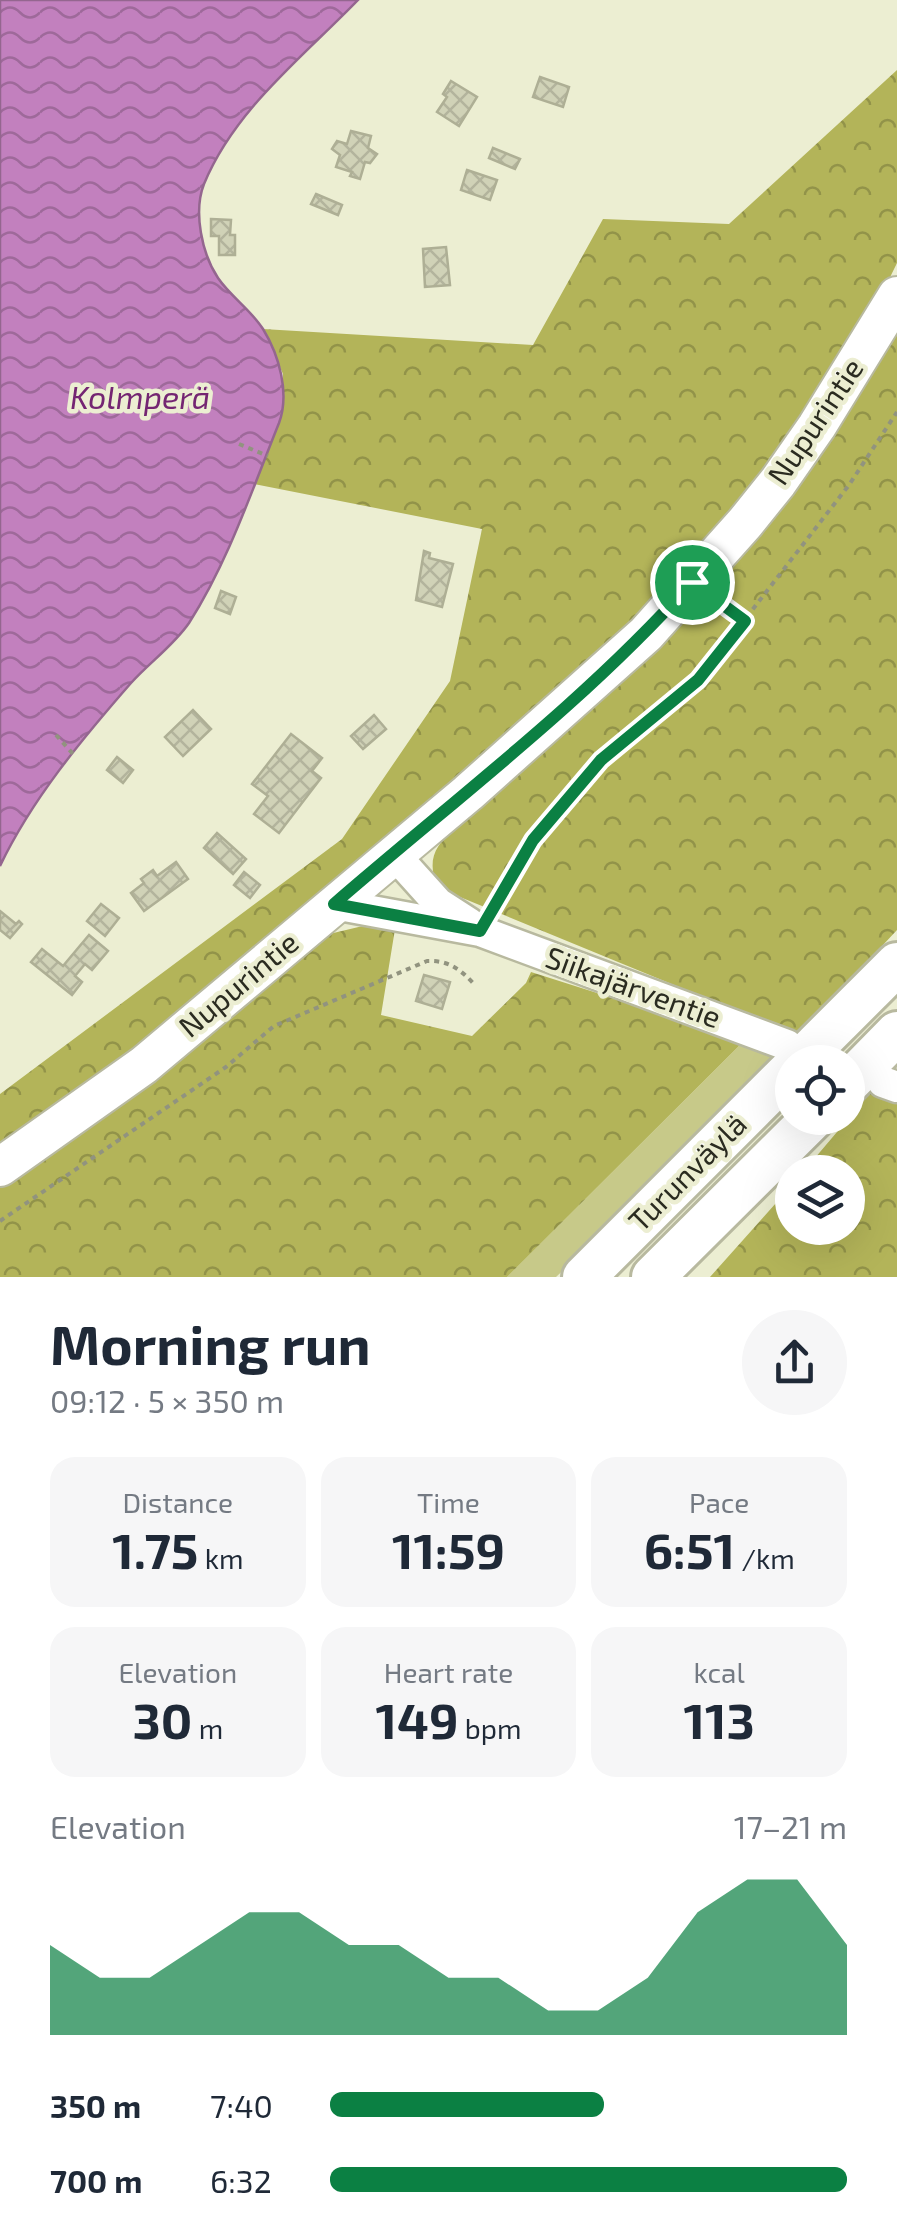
<!DOCTYPE html>
<html lang="en">
<head>
<meta charset="utf-8">
<style>
	:root { --surface:#fff; --page:#f6f6f7; --text:#1f2937; --muted:#747a83; --accent:#0b8043 }
	body { margin:0; font-family:"Exo 2",sans-serif; background:var(--page); color:var(--text); height:100vh; display:flex; flex-direction:column; font-size:38px; white-space:nowrap }
	* { box-sizing:border-box; margin:0 }
	p { font-size:32px; color:var(--muted) }
	.icon { flex:none; width:55px; height:55px; fill:none; stroke:currentColor; stroke-width:2; stroke-linecap:round; stroke-linejoin:round }
	.map { position:relative; height:1277px; overflow:hidden }
	.panel { display:flex; flex-direction:column; background:var(--surface); flex:1 }
	.panel>* { flex:none }
	.buttons { position:absolute; left:775px; top:1045px; display:grid; gap:20px }
	.buttons a { display:grid; place-items:center; width:90px; height:90px; border-radius:50%; background:var(--surface); box-shadow:0 10px 40px #0002; font-size:50px }
	.pin { position:absolute; display:grid; place-items:center; width:85px; height:85px; color:#fff; margin:-42px; border:5px solid #fff; border-radius:50%; box-shadow:0 2px 10px #0007 }
	.round { display:grid; place-items:center; flex:none; width:105px; height:105px; border-radius:52px; background:var(--page) }
	.summary { display:flex; align-items:center; justify-content:space-between; height:170px; padding:0 50px }
	h1 { font-size:55px; font-weight:700; line-height:75px }
	.stats { display:grid; grid-template-columns:repeat(3,1fr); gap:15px; height:170px; padding:10px 50px }
	.stats div { display:grid; align-content:center; border-radius:25px; background:var(--page); text-align:center }
	.stats b { font-size:50px; font-weight:700 }
	.stats small { font-size:28px; font-weight:400 }
	.stats p { font-size:28px }
	.chart { height:280px; padding:20px 50px }
	.chart p { display:flex; justify-content:space-between }
	.chart svg { width:100%; height:180px; margin-top:10px; fill:var(--accent); opacity:.7 }
	ul { padding:0 50px; list-style:none; font-size:32px }
	li { display:grid; grid-template-columns:160px 120px 1fr; align-items:center; height:75px }
	li i { height:25px; border-radius:12px; background:var(--accent) }
	.map>svg:first-child { display:block }
</style>
</head>
<body>
<div class="map">
<svg width="897" height="1277" viewBox="0 0 897 1277">
	<defs>
		<pattern id="forest-crowns" width="20" height="18" patternUnits="userSpaceOnUse" patternTransform="scale(2.5)"><rect width="20" height="18" fill="#b3b459"/><path d="M2 6a3 3 0 1 1 6 0M12 15a3 3 0 1 1 6 0" fill="none" stroke="#929349"/></pattern>
		<pattern id="water-waves" width="16" height="10" patternUnits="userSpaceOnUse" patternTransform="scale(2.5)"><rect width="16" height="10" fill="#c280be"/><path d="M0 5q4-4 8 0t8 0" fill="none" stroke="#9e699a"/></pattern>
		<pattern id="building-cross-hatch" width="8" height="8" patternUnits="userSpaceOnUse" patternTransform="scale(2.5)"><rect width="8" height="8" fill="#d0d2b7"/><path d="M0 0l8 8M0 8l8-8" fill="none" stroke="#b3b49d"/></pattern>
	</defs>
	<rect width="100%" height="100%" fill="#eceed2"/>
	<path fill="#c7c989" d="M 745,1040 L 776,1053 L 575,1259 L 556,1277 L 507,1277 Z"/>
	<g fill="url(#forest-crowns)">
		<path d="M 897,70 L 897,263 L 874,310 L 814,412 L 770,457 L 736,517 L 663,596 L 528,719 L 152,1040 L 0,1150 L 0,1094 L 342,839 L 450,681 L 482,529 L 254,484 L 281,417 L 283,374 L 263,329 L 533,345 L 603,219 L 729,224 Z"/>
		<path d="M 897,325 L 897,930 L 798,1036 L 438,888 C 417,841 462,829 489,801 C 502,788 512,770 523,755 L 774,513 L 851,408 Z"/>
		<path d="M 396,923 L 381,1015 L 472,1036 L 526,983 L 531,972 L 745,1040 L 507,1277 L 0,1277 L 0,1182 L 325,935 L 367,925 Z"/>
		<path d="M 871,1092 L 897,1101 L 897,1277 L 710,1277 L 792,1185 L 792,1228 L 848,1228 L 848,1172 L 803,1172 Z"/>
	</g>
	<path fill="url(#water-waves)" stroke="#94668f" stroke-width="2.5" d="M 0,0 L 358,0 C 303,57 235,109 204,184 C 193,212 202,254 218,278 C 231,297 251,310 263,329 C 279,355 290,393 279,423 C 252,490 228,562 189,623 C 174,645 149,663 131,683 C 82,739 32,799 0,866 Z"/>
	<g fill="url(#building-cross-hatch)" stroke="#aeaf95" stroke-width="2.5">
		<path d="M 540,77 L 569,87 L 563,107 L 533,97 Z"/>
		<path d="M 451,81 L 477,97 L 459,126 L 437,112 L 447,97 L 443,94 Z"/>
		<path d="M 351,131 L 371,136 L 368,148 L 377,154 L 370,163 L 365,162 L 360,179 L 350,176 L 352,172 L 336,167 L 340,155 L 332,149 L 337,141 L 347,144 Z"/>
		<path d="M 493,148 L 520,159 L 515,169 L 489,158 Z"/>
		<path d="M 467,170 L 497,180 L 490,200 L 461,190 Z"/>
		<path d="M 316,194 L 342,205 L 338,215 L 311,204 Z"/>
		<path d="M 211,219 L 231,220 L 230,235 L 235,235 L 235,255 L 219,255 L 219,236 L 211,236 Z"/>
		<path d="M 446,247 L 450,285 L 425,287 L 423,249 Z"/>
		<path d="M 424,551 L 430,553 L 429,558 L 453,564 L 442,607 L 416,600 Z"/>
		<path d="M 221,591 L 236,597 L 230,614 L 215,608 Z"/>
		<path d="M 193,710 L 211,729 L 183,756 L 165,737 Z"/>
		<path d="M 374,715 L 386,729 L 363,749 L 351,736 Z"/>
		<path d="M 291,734 L 322,758 L 312,771 L 321,778 L 279,833 L 254,814 L 268,796 L 252,784 Z"/>
		<path d="M 117,757 L 133,770 L 123,783 L 107,770 Z"/>
		<path d="M 217,833 L 246,859 L 233,874 L 204,848 Z"/>
		<path d="M 176,862 L 188,879 L 144,911 L 131,893 L 144,883 L 141,879 L 153,870 L 157,876 Z"/>
		<path d="M 244,872 L 260,885 L 250,898 L 234,885 Z"/>
		<path d="M 101,904 L 119,918 L 105,936 L 87,921 Z"/>
		<path d="M 0,911 L 16,924 L 19,921 L 22,924 L 10,938 L 0,930 Z"/>
		<path d="M 89,935 L 108,951 L 92,970 L 85,964 L 75,976 L 82,982 L 72,995 L 31,962 L 42,949 L 63,966 Z"/>
		<path d="M 424,975 L 450,982 L 442,1009 L 416,1001 Z"/>
	</g>
	<g fill="none" stroke-linecap="round" stroke-linejoin="round">
		<defs>
			<g id="minor">
				<path d="M 393,853 L 438,903 L 469,923"/>
				<path d="M 334,904 L 480,931 L 787,1045"/>
				<path d="M 883,1082 L 897,1087"/>
			</g>
			<path id="major" d="M 0,1167 L 144,1065 L 468,793 L 646,634 L 745,523 L 778,482 L 817,426 L 897,296"/>
			<g id="highway">
				<path d="M 799,1062 L 897,964"/>
				<path d="M 848,1083 L 897,1033"/>
				<path d="M 584,1277 L 792,1069"/>
				<path d="M 653,1277 L 813,1118"/>
			</g>
		</defs>
		<use href="#minor" stroke="#b8b99f" stroke-width="35"/>
		<use href="#major" stroke="#b8b99f" stroke-width="42"/>
		<use href="#highway" stroke="#b8b99f" stroke-width="48"/>
		<g stroke="#91937f" stroke-width="4" stroke-dasharray="5 5" stroke-linecap="butt">
			<path d="M 239,444 L 268,456"/>
			<path d="M 717,600 L 745,621"/>
			<path d="M 56,735 L 73,754"/>
			<path d="M 493,909 L 533,840 L 601,760 L 698,680 L 849,485 L 897,412"/>
			<path d="M 0,1221 L 226,1067 L 274,1026 L 427,961 C 448,960 460,969 474,984"/>
		</g>
		<use href="#minor" stroke="#fff" stroke-width="30"/>
		<use href="#major" stroke="#fff" stroke-width="38"/>
		<use href="#highway" stroke="#fff" stroke-width="42"/>
	</g>
	<g fill="none" stroke-linecap="round" stroke-linejoin="round">
		<defs>
			<path id="route" d="M 692,582 L 745,621 L 698,680 L 601,760 L 533,840 L 480,931 L 334,904 C 455,799 585,702 692,582 Z"/>
		</defs>
		<use href="#route" stroke="#fff" stroke-width="20"/>
		<use href="#route" stroke="#0b8043" stroke-width="12"/>
	</g>
	<g text-anchor="middle" stroke-width="9" stroke-linejoin="round" paint-order="stroke">
		<g font-size="30" fill="#2a2b20" stroke="#eceed2">
			<text transform="translate(816 422) rotate(-56)" y="10">Nupurintie</text>
			<text transform="translate(239 985) rotate(-40)" y="10">Nupurintie</text>
			<text transform="translate(633 988) rotate(20)" y="10">Siikajärventie</text>
			<text transform="translate(688 1173) rotate(-45)" y="10">Turunväylä</text>
		</g>
		<g font-size="32" font-style="italic" fill="#742572" stroke="#eceed2">
			<text x="140" y="409">Kolmperä</text>
		</g>
	</g>
</svg>
<div class="buttons">
<a><svg class="icon" aria-label="locate" viewBox="0 0 24 24"><circle cx="12" cy="12" r="6"/><path d="M12 2v4M12 18v4M2 12h4M18 12h4"/></svg></a>
<a><svg class="icon" aria-label="layers" viewBox="0 0 24 24"><path d="M12 4l9 5-9 5-9-5zM3 14l9 5 9-5"/></svg></a>
</div>
<div class="pin" style="left:692px;top:582px;background:#1e9e55"><svg class="icon" aria-label="arrive" viewBox="0 0 24 24"><path d="M6 21V4h12l-3 4 3 4H6"/></svg></div>
</div>
<section class="panel">
<div class="summary"><div><h1>Morning run</h1><p>09:12 · 5 × 350 m</p></div><a class="round"><svg class="icon" aria-label="share" viewBox="0 0 24 24"><path d="M12 15V3M7 8l5-5 5 5M5 13v7h14v-7"/></svg></a></div>
<div class="stats">
<div><p>Distance</p><b>1.75<small> km</small></b></div>
<div><p>Time</p><b>11:59</b></div>
<div><p>Pace</p><b>6:51<small> /km</small></b></div>
</div>
<div class="stats">
<div><p>Elevation</p><b>30<small> m</small></b></div>
<div><p>Heart rate</p><b>149<small> bpm</small></b></div>
<div><p>kcal</p><b>113</b></div>
</div>
<div class="chart"><p><span>Elevation</span>17–21 m</p>
<svg viewBox="0 0 160 44" preserveAspectRatio="none"><path d="M0 44V22L10 30L20 30L30 22L40 14L50 14L60 22L70 22L80 30L90 30L100 38L110 38L120 30L130 14L140 6L150 6L160 22V44z"/></svg>
</div>
<ul>
<li><b>350 m</b>7:40<i style="width:53%"></i></li>
<li><b>700 m</b>6:32<i style="width:100%"></i></li>
</ul>
</section>
</body>
</html>
